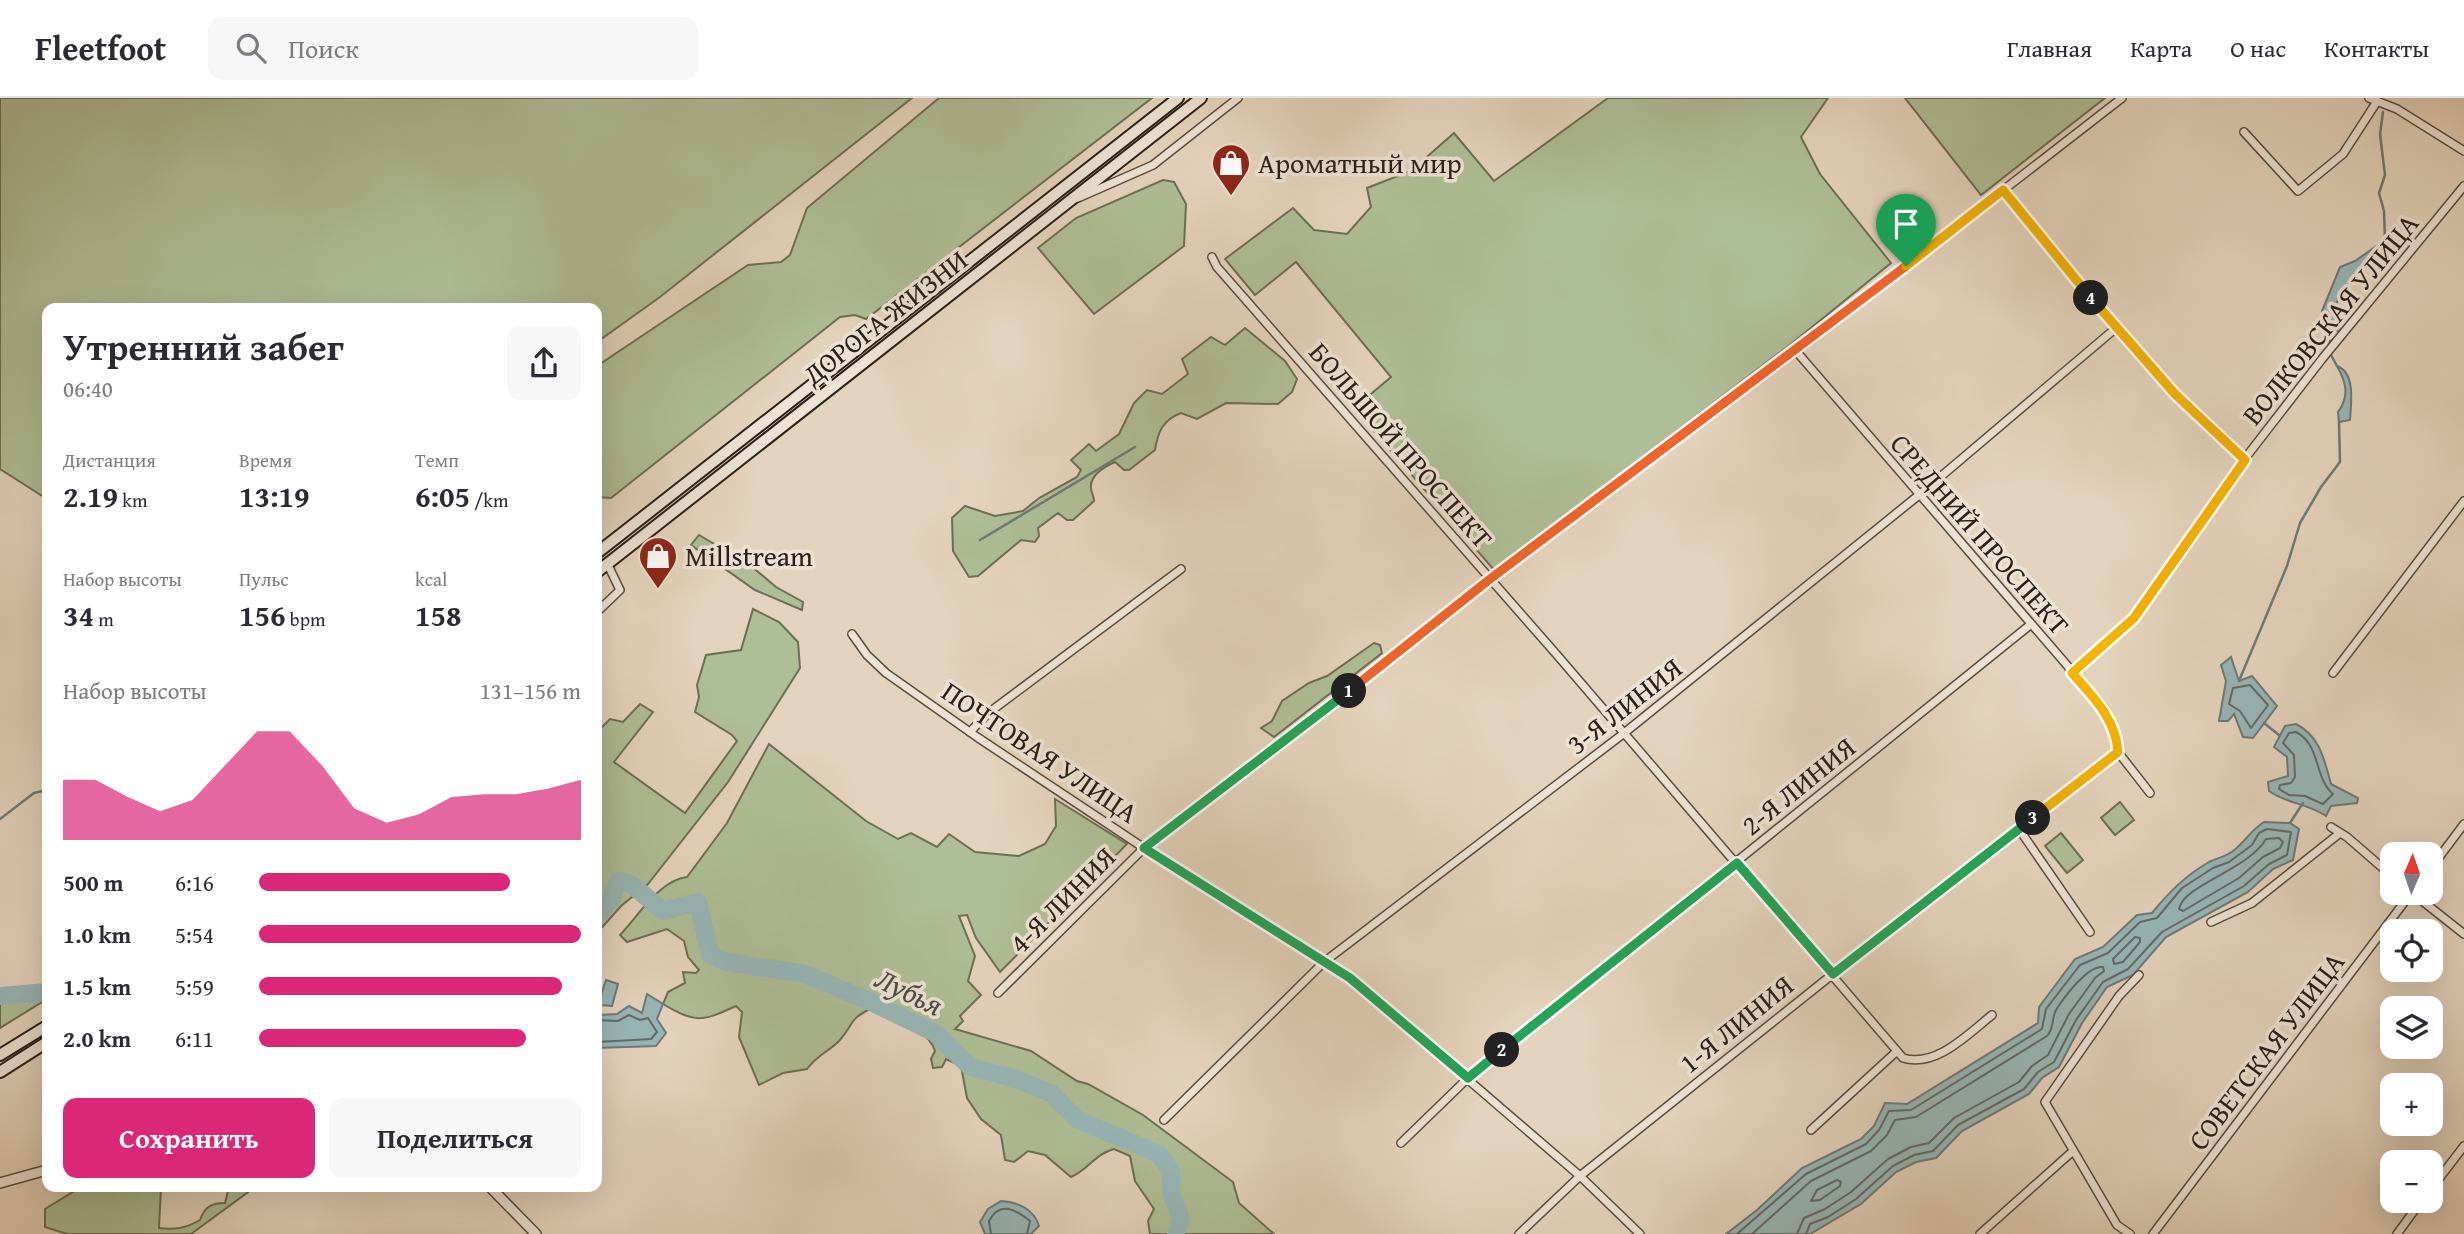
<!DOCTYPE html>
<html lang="ru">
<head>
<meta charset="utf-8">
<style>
	:root { --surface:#fff; --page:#f7f7f7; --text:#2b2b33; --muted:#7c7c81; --line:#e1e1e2; --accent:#db2777 }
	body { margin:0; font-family:"Gentium Book Plus",serif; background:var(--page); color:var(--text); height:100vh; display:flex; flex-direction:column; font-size:26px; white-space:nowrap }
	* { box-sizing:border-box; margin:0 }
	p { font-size:23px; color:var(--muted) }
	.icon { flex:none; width:38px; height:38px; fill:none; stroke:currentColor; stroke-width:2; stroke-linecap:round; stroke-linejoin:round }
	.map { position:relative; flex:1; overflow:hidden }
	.panel { position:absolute; left:42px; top:205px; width:560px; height:889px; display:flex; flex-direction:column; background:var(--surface); border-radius:14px; box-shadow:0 7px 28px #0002 }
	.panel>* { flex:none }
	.needle { width:46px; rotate:2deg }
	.fabs { position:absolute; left:2380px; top:744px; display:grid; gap:14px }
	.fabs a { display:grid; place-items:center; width:63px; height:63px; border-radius:14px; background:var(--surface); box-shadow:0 7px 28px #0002; font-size:35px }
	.pin { position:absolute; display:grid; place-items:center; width:60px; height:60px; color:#fff; margin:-72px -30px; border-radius:50% 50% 50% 0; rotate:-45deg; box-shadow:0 0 7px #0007 }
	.pin .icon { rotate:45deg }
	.km { position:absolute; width:35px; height:35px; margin:-18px; border-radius:50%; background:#222; color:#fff; font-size:19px; line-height:35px; text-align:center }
	.round { display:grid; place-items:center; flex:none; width:74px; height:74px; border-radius:14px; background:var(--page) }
	.headline { display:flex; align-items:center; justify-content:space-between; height:119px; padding:0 21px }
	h1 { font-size:38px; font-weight:700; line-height:52px }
	.figures { display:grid; grid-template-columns:repeat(3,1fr); gap:10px; height:119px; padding:7px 21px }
	.figures div { display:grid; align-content:center }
	.figures b { font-size:30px; font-weight:700 }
	.figures small { font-size:19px; font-weight:400 }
	.figures p { font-size:19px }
	.chart { height:196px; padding:14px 21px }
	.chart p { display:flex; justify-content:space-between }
	.chart svg { width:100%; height:126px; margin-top:7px; fill:var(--accent); opacity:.7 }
	.button { display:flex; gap:14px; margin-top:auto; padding:14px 21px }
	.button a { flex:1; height:80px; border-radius:14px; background:var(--accent); color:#fff; font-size:28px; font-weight:700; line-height:80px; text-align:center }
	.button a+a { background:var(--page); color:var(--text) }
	ul { padding:0 21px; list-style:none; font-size:23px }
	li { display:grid; grid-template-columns:112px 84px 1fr; align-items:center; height:52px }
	li i { height:18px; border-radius:9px; background:var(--accent) }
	header { display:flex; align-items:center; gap:42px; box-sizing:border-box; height:98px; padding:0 35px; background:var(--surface); border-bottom:2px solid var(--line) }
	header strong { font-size:33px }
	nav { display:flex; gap:38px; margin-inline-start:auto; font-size:24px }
	.search { width:490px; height:63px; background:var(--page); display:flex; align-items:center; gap:18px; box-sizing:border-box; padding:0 24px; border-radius:14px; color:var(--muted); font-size:26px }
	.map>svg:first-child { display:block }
</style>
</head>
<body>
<header>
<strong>Fleetfoot</strong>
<div class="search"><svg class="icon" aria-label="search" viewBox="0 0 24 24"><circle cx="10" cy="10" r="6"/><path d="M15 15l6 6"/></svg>Поиск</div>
<nav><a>Главная</a><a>Карта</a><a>О нас</a><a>Контакты</a></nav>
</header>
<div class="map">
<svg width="2464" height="1136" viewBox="0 0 2464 1136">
	<rect width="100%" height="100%" fill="#e4d3bc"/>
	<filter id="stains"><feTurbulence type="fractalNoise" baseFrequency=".00286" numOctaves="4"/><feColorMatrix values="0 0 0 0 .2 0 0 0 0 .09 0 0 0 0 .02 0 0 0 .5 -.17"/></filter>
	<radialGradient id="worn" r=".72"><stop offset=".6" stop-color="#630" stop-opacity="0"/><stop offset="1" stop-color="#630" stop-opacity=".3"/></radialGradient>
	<g fill="#aebe96" stroke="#6c6e57" stroke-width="2">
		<path d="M 0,0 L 912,0 L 660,199 L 597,244 L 597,210 L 47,210 L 47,401 L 0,371 Z"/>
		<path d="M 939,0 L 1152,0 L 866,221 L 855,217 L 840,219 L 611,400 L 597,399 L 597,268 L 748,167 L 781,164 L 790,157 L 807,110 Z"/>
		<path d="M 1608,0 L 1828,0 L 1801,39 L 1820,76 L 1891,165 L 1791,246 L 1494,472 L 1354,310 L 1391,279 L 1296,164 L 1255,197 L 1225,161 L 1293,110 L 1314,132 L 1347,136 L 1371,109 L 1367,90 L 1411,73 L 1454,35 L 1494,83 Z"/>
		<path d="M 1905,0 L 2105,0 L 1981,97 Z"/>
		<path d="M 1163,82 L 1174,84 L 1186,106 L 1184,148 L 1094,216 L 1038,150 L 1076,120 Z"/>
		<path d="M 1245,230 L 1285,263 L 1297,281 L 1292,294 L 1278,306 L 1226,305 L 1197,321 L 1181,315 C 1163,322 1158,333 1155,352 L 1129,372 L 1124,372 L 1115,364 C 1106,368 1092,376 1091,387 C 1090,393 1094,397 1094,403 L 1073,422 L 1067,422 L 1058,415 L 1038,430 L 1039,438 L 1035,444 L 1021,442 L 978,478 L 969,479 L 953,453 L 952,420 L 965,408 L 995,418 L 1023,413 L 1039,400 L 1077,379 L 1081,372 L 1071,362 L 1089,346 L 1096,353 L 1119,336 L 1134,305 L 1147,292 L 1162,296 L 1188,276 L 1182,261 L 1211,239 L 1225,247 Z"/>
		<path d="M 699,437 L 750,467 L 776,489 L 803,504 L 802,512 L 755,492 L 691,447 Z"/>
		<path d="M 753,511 L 779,524 L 798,544 L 800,570 L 728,684 L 648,786 L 621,808 L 597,835 L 597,634 L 610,621 L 623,624 L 640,606 L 653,614 L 614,664 L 685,715 L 737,643 L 732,637 L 695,614 L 699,599 L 697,587 L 706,557 L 741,552 Z"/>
		<path d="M 1374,545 L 1380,547 L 1382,555 L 1274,639 L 1261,630 L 1272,623 L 1282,603 L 1309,585 L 1327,578 Z"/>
		<path d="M 769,646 L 866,723 L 898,741 L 911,735 L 937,749 L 949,736 L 975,754 L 1019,758 L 1045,746 L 1056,728 L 1055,701 L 1127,746 L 1000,874 L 976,840 L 967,817 L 959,818 L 975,858 L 968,883 L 981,897 L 960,918 L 963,923 L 955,931 L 1031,953 L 1077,983 L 1088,986 L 1143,1017 L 1233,1084 L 1239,1105 L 1274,1136 L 1150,1136 L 1148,1123 L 1154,1111 L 1135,1083 L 1130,1058 L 1114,1051 C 1095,1056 1088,1072 1071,1079 L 1045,1057 L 1028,1053 L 1014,1064 L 1005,1062 L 1001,1037 L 981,1021 L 967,1000 L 961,968 L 946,961 L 942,969 L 933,970 L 931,961 L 935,953 C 927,928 891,922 870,911 C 848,922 854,926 840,942 C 830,953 818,956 807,971 L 783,975 L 759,987 L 739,939 L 742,914 L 736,908 C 703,923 696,926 663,906 L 668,894 L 685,885 L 683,874 L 696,875 L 699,872 L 688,859 L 684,843 L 667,831 L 627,844 L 620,837 C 638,818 660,782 687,779 L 727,725 Z"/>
		<path d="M 2120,704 L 2134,722 L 2115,737 L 2101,720 Z"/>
		<path d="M 2061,735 L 2083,762 L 2067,775 L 2045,748 Z"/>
		<path d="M 47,890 L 47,901 L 0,930 L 0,902 Z"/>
		<path d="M 81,1089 L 161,1089 L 159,1130 C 176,1132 186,1130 200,1122 C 205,1108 212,1105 225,1105 L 229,1089 L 255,1089 L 191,1136 L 67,1136 L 45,1129 L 45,1111 Z"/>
	</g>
	<g fill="#97b6b7" stroke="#6c7a77" stroke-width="2">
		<path d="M 2385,142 L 2344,192 L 2332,213 L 2340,231 L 2332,236 L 2328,248 L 2322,213 L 2340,169 L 2355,163 Z"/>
		<path d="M 2337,268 C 2356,275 2351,305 2350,322 L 2339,324 L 2338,314 C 2350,298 2346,284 2337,268 Z"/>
		<path d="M 2231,559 L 2239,583 L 2252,578 L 2277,608 L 2253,640 L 2243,639 L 2234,616 L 2228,623 L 2219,623 L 2226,583 L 2221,567 Z"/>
		<path d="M 2296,626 C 2320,638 2324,661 2331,686 L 2358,700 L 2357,705 L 2331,708 L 2326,718 C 2307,705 2287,706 2269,693 L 2268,684 L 2288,678 L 2287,659 L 2274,649 L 2285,628 Z"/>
		<path d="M 2264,724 L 2290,725 L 2299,731 L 2293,762 L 2273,771 L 2248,794 L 2166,839 L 2133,877 L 2107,889 L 2082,925 L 2059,969 L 2042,980 L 2029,996 L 1962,1033 L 1936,1060 L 1916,1064 L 1896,1074 L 1861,1106 L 1810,1136 L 1726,1136 L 1757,1112 L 1802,1070 L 1861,1041 L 1874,1028 L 1885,1005 L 1907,1006 L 2038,925 L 2039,909 L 2075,861 L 2103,849 L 2137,817 L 2152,815 C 2169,794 2185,778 2209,764 C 2217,760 2225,759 2233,753 C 2245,744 2251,732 2264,724 Z"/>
		<path d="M 606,882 L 618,886 L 612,908 L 600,907 L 600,917 L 617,916 L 629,908 L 642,915 L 647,896 L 663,906 L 657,921 L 666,935 L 656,948 L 597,950 L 597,898 L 601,897 Z"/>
		<path d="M 1001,1103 C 1018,1104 1034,1111 1039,1128 L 1031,1136 L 985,1136 L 980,1124 L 988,1111 Z"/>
	</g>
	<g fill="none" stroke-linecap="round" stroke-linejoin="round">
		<g stroke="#616a68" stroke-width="2">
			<path d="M 2250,587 L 2268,607 L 2251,630 L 2240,613 L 2229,606 L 2233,590 Z"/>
			<path d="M 2296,634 C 2321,647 2314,680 2333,696 L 2323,706 L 2305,698 L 2289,697 L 2279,691 L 2280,687 L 2291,685 L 2295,679 L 2294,657 L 2283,645 L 2289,635 Z"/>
			<path d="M 2279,740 L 2283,744 L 2280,750 L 2263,759 L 2239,780 L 2183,813 L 2179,811 C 2183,787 2248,772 2266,741 Z"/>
			<path d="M 2135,839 L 2140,840 L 2140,844 L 2123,864 L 2114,866 L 2113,861 Z"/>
			<path d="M 597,922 L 618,923 L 629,917 L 640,922 L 648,920 L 657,934 L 651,941 L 597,944"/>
			<path d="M 1837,1082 L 1841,1084 L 1840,1088 L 1820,1102 L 1811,1103 L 1817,1092 Z"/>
			<path d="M 991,1136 L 989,1123 C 1000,1102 1016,1112 1030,1123 L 1027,1136"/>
			<path d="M 1737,1136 L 1806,1076 L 1866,1046 L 1879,1032 L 1889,1013 L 1911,1012 L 2042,931 L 2046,911 L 2080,867 L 2108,855 L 2140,824 L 2157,820 L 2182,790 L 2213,770 L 2229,764 L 2252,747 L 2259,735 L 2267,731 L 2291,734 L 2287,757 L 2269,766 L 2244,788 L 2162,834 L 2128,871 L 2103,884 L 2076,922 L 2054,964 L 2038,974 L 2024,991 L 1958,1027 L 1933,1053 L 1914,1057 L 1893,1068 L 1856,1101 L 1828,1119 L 1810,1126 L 1806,1136"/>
			<path d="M 1752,1136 L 1811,1083 L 1871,1053 L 1887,1037 L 1895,1022 L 1916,1019 L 2047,938 C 2055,929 2051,921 2056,912 C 2065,898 2088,867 2103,869 L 2104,873 L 2095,880 L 2069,916 L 2048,957 L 2032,968 L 2019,984 L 1954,1020 L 1929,1045 L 1911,1049 L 1888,1061 L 1851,1094 L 1825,1111 L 1804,1120 L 1797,1136"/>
		</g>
		<g stroke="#6c7a77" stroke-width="2.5">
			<path d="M 2383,14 L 2380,36 L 2385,77 L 2379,95 L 2384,113 L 2385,142"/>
			<path d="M 2331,257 L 2337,268"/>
			<path d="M 980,442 L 1135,349"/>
			<path d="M 2239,583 L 2287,468 L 2300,425 L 2321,389 L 2340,364 L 2339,324"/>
			<path d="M 2264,625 L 2279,637"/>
			<path d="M 0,721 L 34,695 L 47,692"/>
			<path d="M 2290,725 L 2303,705"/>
		</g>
		<g stroke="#97b6b7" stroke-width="18">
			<path d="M 597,817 L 612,800 L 618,783 L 631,786 L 663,813 L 698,804 L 710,857 L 726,864 L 805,876 L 869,903 L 935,935 L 970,969 L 1014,980 L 1052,996 L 1078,1022 L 1159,1056 L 1171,1073 L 1171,1095 L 1181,1120 L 1176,1136"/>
			<path d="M 0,898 L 47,894"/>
		</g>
		<defs>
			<g id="minor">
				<path d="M 2369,0 L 2397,11 L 2464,53"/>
				<path d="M 2244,34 L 2298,93 L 2343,56 L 2376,5"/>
				<path d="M 2003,92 L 2116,230 L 2175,296 L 2245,362"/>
				<path d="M 1078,100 L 1153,67 L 1238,0"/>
				<path d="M 1212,159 L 1217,169 L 1557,557 L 1903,960 C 1936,970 1968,936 1992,917"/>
				<path d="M 1796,253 L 2103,609 L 2117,639 L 2118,654"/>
				<path d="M 597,514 L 620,492 L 607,465"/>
				<path d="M 852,536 L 867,557 L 886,575 L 977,639 L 1144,750 L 1350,880 L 1580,1078 L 1640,1136"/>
				<path d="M 2072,575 L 2134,520 L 2233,376 L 2322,261 L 2464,88"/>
				<path d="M 2333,575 L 2464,403"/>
				<path d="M 970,634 L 987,616 L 1181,471"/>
				<path d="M 2118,654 L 2150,695"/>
				<path d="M 2331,729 L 2347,739 L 2392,778"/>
				<path d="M 2019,731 L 2090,834"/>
				<path d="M 2431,770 L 2464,726"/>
				<path d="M 2411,794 L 2464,836"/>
				<path d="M 2211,824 L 2252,805 L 2340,735"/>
				<path d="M 998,895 L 1144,750 L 1396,558 L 1490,481 L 1796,253 L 2122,0"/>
				<path d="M 1164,1022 L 1324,864 L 1623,636 L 1919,397 L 2116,230"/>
				<path d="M 1811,1032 L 1896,954"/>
				<path d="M 1401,1045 L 1468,980 L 2030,527"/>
				<path d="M 2431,1091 L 2464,1048"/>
				<path d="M 1519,1136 L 1580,1078 L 1833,876 L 2118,654"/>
				<path d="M 1980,1136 L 2073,1053"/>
				<path d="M 2130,1136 L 2117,1127 L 2045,1004 L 2119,898 L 2139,877"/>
				<path d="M 2153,1136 L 2412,794"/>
				<path d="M 2397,1136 L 2422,1102"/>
			</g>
			<g id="tertiary">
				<path d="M 0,1085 L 47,1072"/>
				<path d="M 489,1088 L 536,1136"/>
			</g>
			<g id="secondary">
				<path d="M 597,455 L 1178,0"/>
				<path d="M 597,474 L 1201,0"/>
				<path d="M 0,957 L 47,928"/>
				<path d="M 0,974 L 47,944"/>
			</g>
		</defs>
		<use href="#minor" stroke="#594c41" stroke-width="10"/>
		<use href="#tertiary" stroke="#594c41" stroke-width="12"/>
		<use href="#secondary" stroke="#2b1f18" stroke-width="14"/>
		<use href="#minor" stroke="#ede2d3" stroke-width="7"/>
		<use href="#tertiary" stroke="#ede2d3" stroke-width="9"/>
		<use href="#secondary" stroke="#ede2d3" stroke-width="10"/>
	</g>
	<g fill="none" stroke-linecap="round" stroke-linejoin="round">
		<defs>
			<path id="split-1" d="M 1349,593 L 1490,481 L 1906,168"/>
			<path id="split-2" d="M 1349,593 L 1144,750 L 1350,880 L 1468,980 L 1502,952"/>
			<path id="split-3" d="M 1502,952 L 1737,765 L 1833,876 L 2033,720"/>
			<path id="split-4" d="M 2033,720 L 2118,654 C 2116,621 2093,599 2072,575 L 2134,520 L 2245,362 L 2175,296 L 2091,200"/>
			<path id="split-5" d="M 1906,168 L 2003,92 L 2091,200"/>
		</defs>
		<use href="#split-1" stroke="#fff" stroke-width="14"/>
		<use href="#split-2" stroke="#fff" stroke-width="14"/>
		<use href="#split-3" stroke="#fff" stroke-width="14"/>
		<use href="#split-4" stroke="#fff" stroke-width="14"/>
		<use href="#split-5" stroke="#fff" stroke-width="14"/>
		<use href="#split-1" stroke="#f0652b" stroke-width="9"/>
		<use href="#split-2" stroke="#22a559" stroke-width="9"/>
		<use href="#split-3" stroke="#22a559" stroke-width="9"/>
		<use href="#split-4" stroke="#f5b400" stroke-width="9"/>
		<use href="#split-5" stroke="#f5b400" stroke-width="9"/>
	</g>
	<defs>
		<symbol id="shop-pin" viewBox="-11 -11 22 30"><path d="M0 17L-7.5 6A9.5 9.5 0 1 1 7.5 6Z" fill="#8f2418" stroke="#ede2d3"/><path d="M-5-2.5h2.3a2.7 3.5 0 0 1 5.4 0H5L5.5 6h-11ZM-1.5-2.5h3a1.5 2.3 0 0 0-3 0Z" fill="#fff"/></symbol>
	</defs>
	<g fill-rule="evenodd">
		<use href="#shop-pin" x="1209" y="43" width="44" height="60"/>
		<use href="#shop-pin" x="636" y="436" width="44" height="60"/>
	</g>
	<g text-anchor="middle" stroke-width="7" stroke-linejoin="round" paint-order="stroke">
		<g font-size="28" fill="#2b1f18" stroke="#ede2d3" text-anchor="start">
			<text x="1258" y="75">Ароматный мир</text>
			<text x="685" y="468">Millstream</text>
		</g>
		<g font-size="28" fill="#2b1f18" stroke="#ede2d3">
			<text transform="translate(885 219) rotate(-38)" y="10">ДОРОГА ЖИЗНИ</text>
			<text transform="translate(2330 221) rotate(-51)" y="10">ВОЛКОВСКАЯ УЛИЦА</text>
			<text transform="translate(1401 347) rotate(49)" y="10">БОЛЬШОЙ ПРОСПЕКТ</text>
			<text transform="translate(1980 436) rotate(49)" y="10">СРЕДНИЙ ПРОСПЕКТ</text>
			<text transform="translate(1624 608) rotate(-38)" y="10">3-Я ЛИНИЯ</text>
			<text transform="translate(1040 654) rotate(34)" y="10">ПОЧТОВАЯ УЛИЦА</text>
			<text transform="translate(1798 688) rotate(-39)" y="10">2-Я ЛИНИЯ</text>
			<text transform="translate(1062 802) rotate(-45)" y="10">4-Я ЛИНИЯ</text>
			<text transform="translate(1736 926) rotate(-39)" y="10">1-Я ЛИНИЯ</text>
			<text transform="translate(2266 953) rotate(-53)" y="10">СОВЕТСКАЯ УЛИЦА</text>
		</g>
		<g font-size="30" font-style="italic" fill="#4b4c48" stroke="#ede2d3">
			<text transform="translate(909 894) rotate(26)" y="10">Лубья</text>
		</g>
	</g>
	<rect width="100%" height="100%" filter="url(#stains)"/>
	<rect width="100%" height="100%" fill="url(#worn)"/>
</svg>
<div class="fabs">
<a><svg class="needle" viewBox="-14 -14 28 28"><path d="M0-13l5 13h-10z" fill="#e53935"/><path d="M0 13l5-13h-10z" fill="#7c7c81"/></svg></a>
<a><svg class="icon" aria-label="locate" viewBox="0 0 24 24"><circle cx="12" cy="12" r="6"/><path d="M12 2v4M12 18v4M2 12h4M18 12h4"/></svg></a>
<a><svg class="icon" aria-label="layers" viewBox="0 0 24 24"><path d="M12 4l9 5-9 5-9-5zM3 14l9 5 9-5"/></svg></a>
<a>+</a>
<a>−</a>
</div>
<div class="pin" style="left:1906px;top:168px;background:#1e9e55"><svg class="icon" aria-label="arrive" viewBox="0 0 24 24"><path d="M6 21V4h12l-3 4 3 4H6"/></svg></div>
<b class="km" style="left:1349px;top:593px">1</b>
<b class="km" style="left:1502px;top:952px">2</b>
<b class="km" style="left:2033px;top:720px">3</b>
<b class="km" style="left:2091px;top:200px">4</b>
<section class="panel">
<div class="headline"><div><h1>Утренний забег</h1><p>06:40</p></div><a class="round"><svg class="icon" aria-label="share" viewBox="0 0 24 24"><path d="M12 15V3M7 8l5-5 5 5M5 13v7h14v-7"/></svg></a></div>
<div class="figures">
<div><p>Дистанция</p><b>2.19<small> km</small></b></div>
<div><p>Время</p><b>13:19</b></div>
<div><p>Темп</p><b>6:05<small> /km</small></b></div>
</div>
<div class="figures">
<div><p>Набор высоты</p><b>34<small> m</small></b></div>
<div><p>Пульс</p><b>156<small> bpm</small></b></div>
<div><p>kcal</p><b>158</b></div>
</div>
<div class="chart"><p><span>Набор высоты</span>131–156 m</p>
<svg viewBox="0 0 160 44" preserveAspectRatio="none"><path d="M0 44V23L10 23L20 29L30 34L40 30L50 18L60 6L70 6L80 18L90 33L100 38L110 35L120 29L130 28L140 28L150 26L160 23V44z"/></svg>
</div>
<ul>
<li><b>500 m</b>6:16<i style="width:78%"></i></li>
<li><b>1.0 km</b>5:54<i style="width:100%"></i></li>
<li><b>1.5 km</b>5:59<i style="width:94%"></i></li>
<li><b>2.0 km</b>6:11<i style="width:83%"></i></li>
</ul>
<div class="button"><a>Сохранить</a><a>Поделиться</a></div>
</section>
</div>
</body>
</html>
